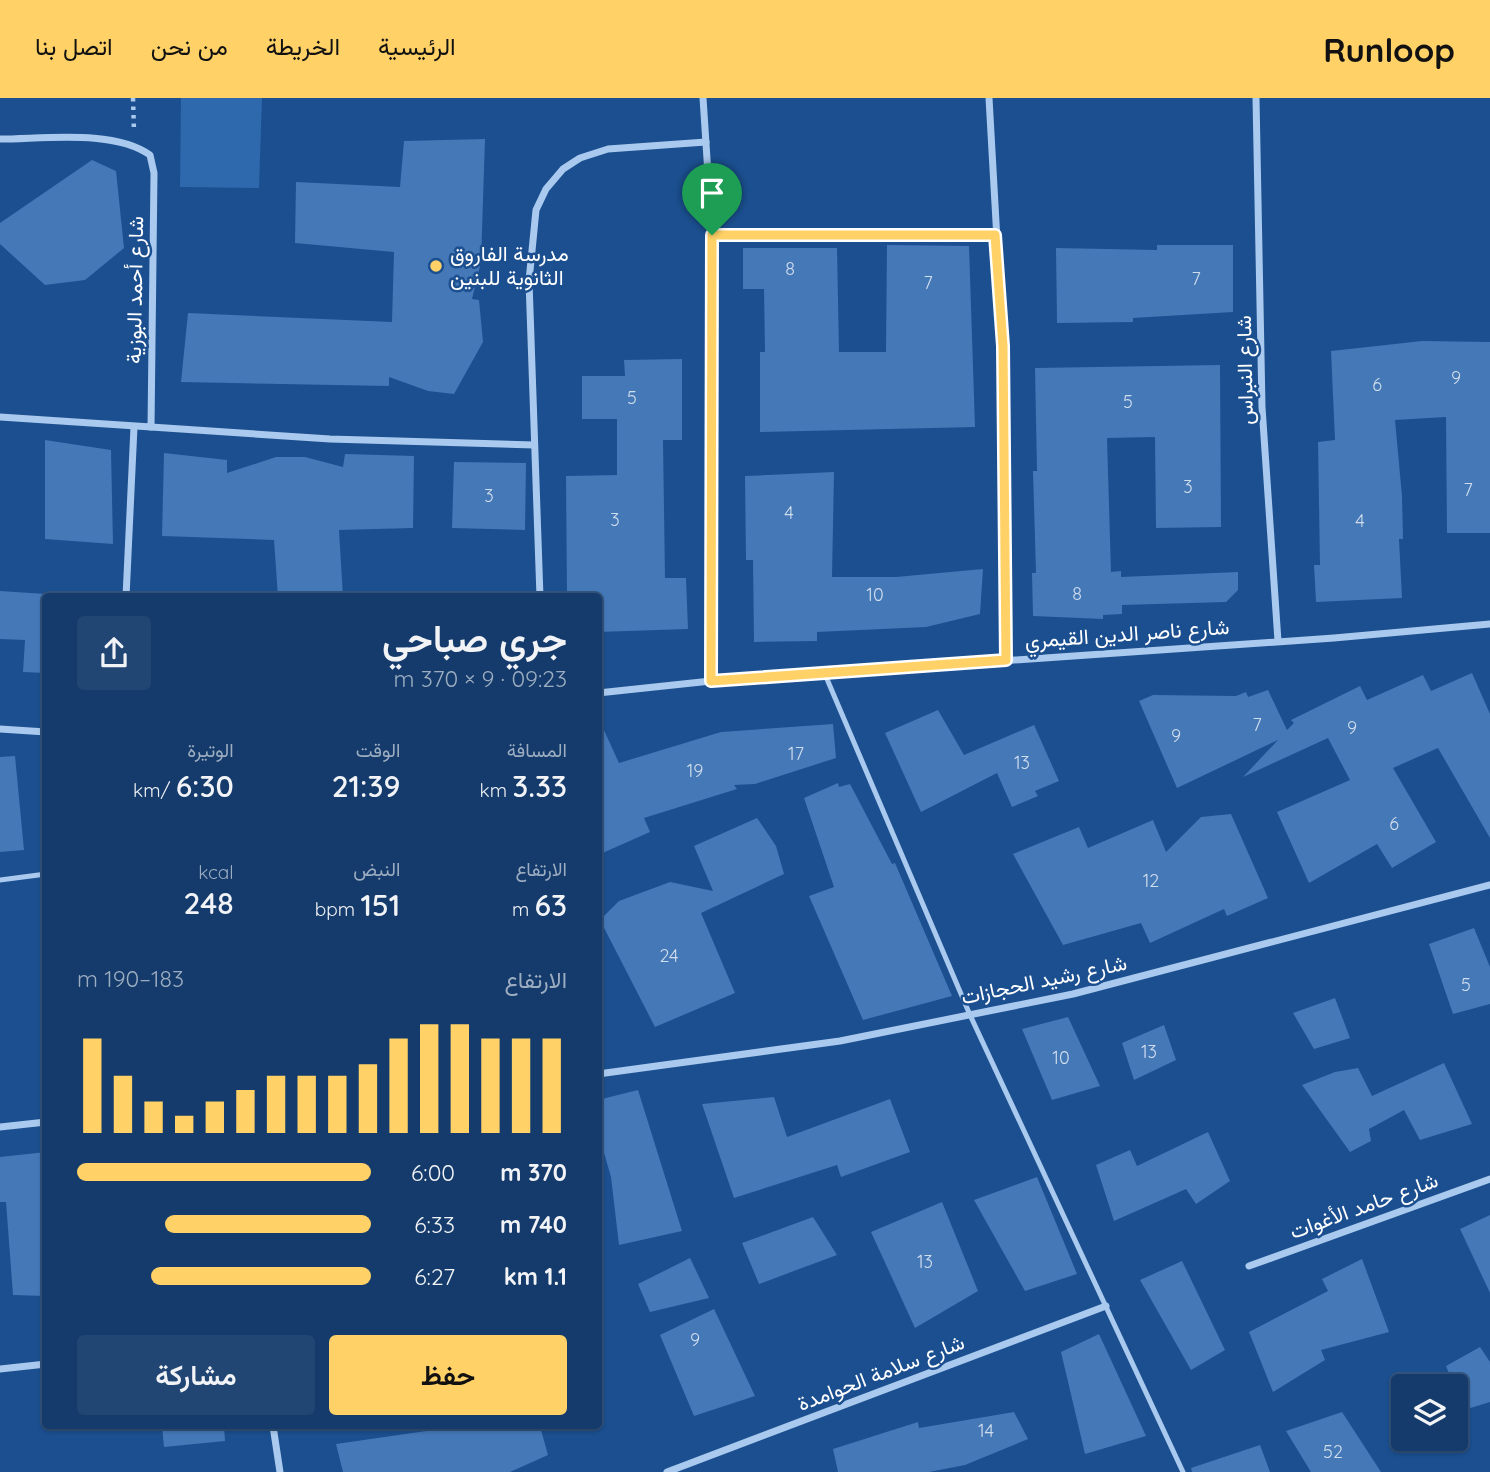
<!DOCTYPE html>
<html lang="ar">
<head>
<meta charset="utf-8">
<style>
	:root { --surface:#143b6b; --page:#214673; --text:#f1f3f6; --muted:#9dadc1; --line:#33557e; --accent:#ffd166 }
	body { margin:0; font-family:Quicksand,Vazirmatn,sans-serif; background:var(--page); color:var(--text); direction:rtl; height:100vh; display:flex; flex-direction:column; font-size:26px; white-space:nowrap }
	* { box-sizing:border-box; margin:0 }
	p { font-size:23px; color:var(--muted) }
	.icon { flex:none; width:38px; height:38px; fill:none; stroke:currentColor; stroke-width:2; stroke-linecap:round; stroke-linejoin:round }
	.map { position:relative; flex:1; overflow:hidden; direction:ltr }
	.sheet { position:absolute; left:42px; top:495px; width:560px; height:836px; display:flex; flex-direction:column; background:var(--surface); border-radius:7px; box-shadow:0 2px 5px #0004,0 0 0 2px var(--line); direction:rtl }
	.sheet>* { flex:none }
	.buttons { position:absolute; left:1391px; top:1276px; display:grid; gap:14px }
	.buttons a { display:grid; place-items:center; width:77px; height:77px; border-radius:7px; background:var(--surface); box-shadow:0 2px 5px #0004,0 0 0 2px var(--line); font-size:35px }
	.pin { position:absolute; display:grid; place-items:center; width:60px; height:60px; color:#fff; margin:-72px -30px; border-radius:50% 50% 50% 0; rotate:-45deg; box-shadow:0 0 7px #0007 }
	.pin .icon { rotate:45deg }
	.round { display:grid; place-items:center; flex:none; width:74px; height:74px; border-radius:7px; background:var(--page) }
	.summary { display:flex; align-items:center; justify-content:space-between; height:119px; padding:0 35px }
	h1 { font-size:38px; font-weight:600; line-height:52px }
	.metrics { display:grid; grid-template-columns:repeat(3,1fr); gap:10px; height:119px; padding:7px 35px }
	.metrics div { display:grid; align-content:center }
	.metrics b { font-size:30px; font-weight:600 }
	.metrics small { font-size:19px; font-weight:400 }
	.metrics p { font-size:19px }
	.chart { height:196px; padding:14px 35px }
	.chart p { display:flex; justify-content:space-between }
	.chart svg { width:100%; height:126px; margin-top:7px; stroke:var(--accent); stroke-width:6 }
	.button { display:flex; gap:14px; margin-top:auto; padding:14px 35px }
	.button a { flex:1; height:80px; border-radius:7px; background:var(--accent); color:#111; font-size:28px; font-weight:600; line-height:80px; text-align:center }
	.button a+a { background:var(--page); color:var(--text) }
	ul { padding:0 35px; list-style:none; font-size:23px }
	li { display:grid; grid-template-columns:112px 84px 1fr; align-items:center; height:52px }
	li i { height:18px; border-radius:9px; background:var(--accent) }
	header { display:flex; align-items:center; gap:42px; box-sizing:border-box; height:98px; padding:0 35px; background:var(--accent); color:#111 }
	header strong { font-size:33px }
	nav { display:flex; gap:38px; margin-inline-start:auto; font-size:24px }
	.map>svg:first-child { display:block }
</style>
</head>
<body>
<header>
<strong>Runloop</strong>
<nav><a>الرئيسية</a><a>الخريطة</a><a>من نحن</a><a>اتصل بنا</a></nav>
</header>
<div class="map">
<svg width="1490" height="1374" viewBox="0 0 1490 1374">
	<rect width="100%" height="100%" fill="#1b4f8f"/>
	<path fill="#2e69ad" d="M 181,0 L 262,0 L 259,90 L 180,89 Z"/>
	<g fill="#4478b7">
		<path d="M 485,41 L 481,164 L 472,201 L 479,202 L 483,244 L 454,296 L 428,293 L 389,279 L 389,288 L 181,284 L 188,215 L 392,224 L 394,154 L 295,145 L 296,84 L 400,89 L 404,43 Z"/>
		<path d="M 92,62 L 116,73 L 124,150 L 85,182 L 45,187 L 0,146 L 0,125 Z"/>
		<path d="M 887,147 L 969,148 L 975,329 L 760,334 L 760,254 L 765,254 L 764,191 L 743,191 L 743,150 L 837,150 L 839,254 L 886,254 Z"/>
		<path d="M 1157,147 L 1233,147 L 1233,214 L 1133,220 L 1133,224 L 1057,225 L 1056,150 L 1157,152 Z"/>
		<path d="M 1422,243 L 1490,244 L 1490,435 L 1447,435 L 1446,319 L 1395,322 L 1402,398 L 1403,441 L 1399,441 L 1402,500 L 1316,504 L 1314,467 L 1320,467 L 1318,344 L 1335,342 L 1331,253 Z"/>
		<path d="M 682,261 L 682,342 L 663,342 L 665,480 L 686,480 L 688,531 L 598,534 L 598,499 L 567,499 L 566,378 L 617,377 L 617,321 L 582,321 L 582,278 L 625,278 L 624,262 Z"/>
		<path d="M 1220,267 L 1221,429 L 1156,430 L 1155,339 L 1107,340 L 1111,474 L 1121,473 L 1121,479 L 1238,474 L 1238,492 L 1226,504 L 1122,507 L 1122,516 L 1103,517 L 1103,521 L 1033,518 L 1032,475 L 1036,475 L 1033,373 L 1037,373 L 1035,270 Z"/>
		<path d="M 45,342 L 111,352 L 113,446 L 45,441 Z"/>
		<path d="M 164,355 L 227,362 L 227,375 L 276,359 L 305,359 L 343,369 L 345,356 L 414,358 L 413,430 L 339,432 L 343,499 L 278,499 L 274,442 L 162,438 Z"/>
		<path d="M 454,364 L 526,365 L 525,432 L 452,430 Z"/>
		<path d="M 834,374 L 832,479 L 896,479 L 983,471 L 980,516 L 926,529 L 817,534 L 817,543 L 754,544 L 753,462 L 746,462 L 745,378 Z"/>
		<path d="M 0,493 L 46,496 L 46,575 L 23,574 L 25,542 L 0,541 Z"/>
		<path d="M 1472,575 L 1490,616 L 1490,740 L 1438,650 L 1393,670 L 1436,744 L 1392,770 L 1377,746 L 1309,785 L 1277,714 L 1350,682 L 1328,640 L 1243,679 L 1278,642 L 1177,690 L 1139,603 L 1153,597 L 1236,598 L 1246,594 L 1248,599 L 1268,592 L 1287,632 L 1294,625 L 1291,622 L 1360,588 L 1367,602 L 1423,577 L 1431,593 Z"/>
		<path d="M 938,612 L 964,657 L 1034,627 L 1059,683 L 1035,693 L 1038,698 L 1012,709 L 997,675 L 921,714 L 885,635 Z"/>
		<path d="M 598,619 L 619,665 L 721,634 L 833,626 L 836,660 L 755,686 L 734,687 L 737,691 L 644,720 L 650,734 L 598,757 Z"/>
		<path d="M 15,658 L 24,752 L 0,754 L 0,659 Z"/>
		<path d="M 838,685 L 839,689 L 850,686 L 892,766 L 895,765 L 952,898 L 863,922 L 809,798 L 834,789 L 804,700 Z"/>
		<path d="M 1231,716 L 1268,800 L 1227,818 L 1224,811 L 1150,845 L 1141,825 L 1063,847 L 1013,756 L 1079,729 L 1088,750 L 1153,722 L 1166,754 L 1201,719 Z"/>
		<path d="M 757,720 L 776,748 L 784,776 L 701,815 L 735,895 L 655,929 L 600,822 L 619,803 L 670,784 L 713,793 L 694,748 Z"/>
		<path d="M 1474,830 L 1490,869 L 1490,906 L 1453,916 L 1429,846 Z"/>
		<path d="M 1335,900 L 1350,940 L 1314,951 L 1293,915 Z"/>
		<path d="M 1068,919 L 1100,988 L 1052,1002 L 1022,931 Z"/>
		<path d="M 1164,927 L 1176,962 L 1134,982 L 1122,945 Z"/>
		<path d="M 1444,965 L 1472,1026 L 1420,1042 L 1404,1012 L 1369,1031 L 1371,1043 L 1350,1054 L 1302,987 L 1335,974 L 1358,970 L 1372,998 Z"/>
		<path d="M 638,992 L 682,1133 L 619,1147 L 611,1079 L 598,1034 L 598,1002 Z"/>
		<path d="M 774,999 L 787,1039 L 890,1001 L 910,1054 L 841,1079 L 837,1067 L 734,1100 L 702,1006 Z"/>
		<path d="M 1208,1034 L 1230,1083 L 1196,1106 L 1186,1091 L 1114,1123 L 1096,1067 L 1130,1052 L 1137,1068 Z"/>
		<path d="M 46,1054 L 46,1198 L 13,1197 L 6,1104 L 0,1104 L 0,1059 Z"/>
		<path d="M 1037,1079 L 1077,1176 L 1025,1193 L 974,1102 Z"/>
		<path d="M 942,1104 L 978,1193 L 915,1230 L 871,1134 Z"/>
		<path d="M 1490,1117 L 1490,1195 L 1460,1131 Z"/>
		<path d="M 813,1119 L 837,1157 L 759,1186 L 742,1145 Z"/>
		<path d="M 690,1160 L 709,1200 L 650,1214 L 638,1186 Z"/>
		<path d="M 1362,1161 L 1389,1234 L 1321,1252 L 1325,1262 L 1273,1294 L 1249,1234 L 1328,1193 L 1322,1181 Z"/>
		<path d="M 1182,1163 L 1225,1252 L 1191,1272 L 1140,1182 Z"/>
		<path d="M 714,1211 L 755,1298 L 694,1318 L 660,1237 Z"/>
		<path d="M 1099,1236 L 1146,1338 L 1085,1356 L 1061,1254 Z"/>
		<path d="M 1480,1249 L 1490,1264 L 1490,1304 L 1464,1312 L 1446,1268 Z"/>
		<path d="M 1014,1314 L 1028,1341 L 965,1367 L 929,1374 L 838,1374 L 833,1351 L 918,1324 L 919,1330 Z"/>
		<path d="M 1342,1314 L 1381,1374 L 1311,1374 L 1286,1333 Z"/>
		<path d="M 162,1328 L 224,1328 L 225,1343 L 164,1349 Z"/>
		<path d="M 461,1328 L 540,1328 L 548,1357 L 510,1374 L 343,1374 L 336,1346 Z"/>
		<path d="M 1260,1347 L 1270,1374 L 1192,1374 L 1191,1370 Z"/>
	</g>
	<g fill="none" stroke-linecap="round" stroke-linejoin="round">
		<path stroke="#a9c9ee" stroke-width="4.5" stroke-dasharray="3.5 5" stroke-linecap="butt" d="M 133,0 L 134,34"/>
		<g stroke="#a9c9ee" stroke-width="5">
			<path d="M 712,137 L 995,137"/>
			<path d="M 824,574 L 970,917 L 1183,1374"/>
			<path d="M 0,782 L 46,776"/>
		</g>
		<g stroke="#a9c9ee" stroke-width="7">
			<path d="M 703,0 L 712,137 L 711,583"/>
			<path d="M 989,0 L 1003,248 L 1006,562"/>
			<path d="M 1256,0 L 1262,309 L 1278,543"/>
			<path d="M 0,41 C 43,41 114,31 150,57 L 154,75 L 151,329 L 0,319"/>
			<path d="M 151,329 L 330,341 L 534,347"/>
			<path d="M 126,499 L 134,329"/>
			<path d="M 540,499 L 529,183 L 536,112 L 546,91 L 563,71 L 580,60 L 608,51 L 706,44"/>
			<path d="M 598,595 L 711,583 L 1334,540 L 1490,526"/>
			<path d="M 0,631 L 46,634"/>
			<path d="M 598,976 L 840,943 L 1073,896 L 1490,787"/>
			<path d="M 0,1029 L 46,1024"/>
			<path d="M 1249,1168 L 1490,1081"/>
			<path d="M 0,1271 L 46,1266"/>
			<path d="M 273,1328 L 280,1374"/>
			<path d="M 667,1374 L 1106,1208"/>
		</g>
	</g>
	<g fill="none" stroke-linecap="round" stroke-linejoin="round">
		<defs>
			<path id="route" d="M 712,137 L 995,137 L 1003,248 L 1006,562 L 711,583 Z"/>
		</defs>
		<use href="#route" stroke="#fff" stroke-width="14"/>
		<use href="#route" stroke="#ffd166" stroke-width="9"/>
	</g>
	<circle fill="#ffd166" stroke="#1b4f8f" stroke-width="2.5" cx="436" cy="168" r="7"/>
	<g text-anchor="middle" stroke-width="5" stroke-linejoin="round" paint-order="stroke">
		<g font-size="18" fill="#d0dded">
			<text x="790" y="177">8</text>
			<text x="1196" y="187">7</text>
			<text x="928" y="191">7</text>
			<text x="1456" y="286">9</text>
			<text x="1377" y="293">6</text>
			<text x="632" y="306">5</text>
			<text x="1128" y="310">5</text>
			<text x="1188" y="395">3</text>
			<text x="1468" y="398">7</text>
			<text x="489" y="404">3</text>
			<text x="789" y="421">4</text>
			<text x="615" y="428">3</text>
			<text x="1360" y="429">4</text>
			<text x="1077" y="502">8</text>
			<text x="875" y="503">10</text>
			<text x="1257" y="633">7</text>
			<text x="1352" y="636">9</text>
			<text x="1176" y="644">9</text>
			<text x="796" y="662">17</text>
			<text x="1022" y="671">13</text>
			<text x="695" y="679">19</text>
			<text x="1394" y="732">6</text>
			<text x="1151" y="789">12</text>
			<text x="669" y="864">24</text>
			<text x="1466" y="893">5</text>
			<text x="1149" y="960">13</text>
			<text x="1061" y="966">10</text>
			<text x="925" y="1170">13</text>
			<text x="695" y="1248">9</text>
			<text x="986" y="1339">14</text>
			<text x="1333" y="1360">52</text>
		</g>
		<g font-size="21" fill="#fff" stroke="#1b4f8f" text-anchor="start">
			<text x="450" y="163">مدرسة الفاروق<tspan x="450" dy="24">الثانوية للبنين</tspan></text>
		</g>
		<g font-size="21" fill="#fff" stroke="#1b4f8f">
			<text transform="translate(135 192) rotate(-89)" y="7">شارع أحمد البوزية</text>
			<text transform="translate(1245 272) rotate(-91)" y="7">شارع النبراس</text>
			<text transform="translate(1127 536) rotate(-4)" y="7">شارع ناصر الدين القيمري</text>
			<text transform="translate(1044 882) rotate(-12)" y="7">شارع رشيد الحجازات</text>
			<text transform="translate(1364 1108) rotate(-20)" y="7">شارع حامد الأغوات</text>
			<text transform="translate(881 1275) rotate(-21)" y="7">شارع سلامة الحوامدة</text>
		</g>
	</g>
</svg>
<div class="buttons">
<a><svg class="icon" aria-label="layers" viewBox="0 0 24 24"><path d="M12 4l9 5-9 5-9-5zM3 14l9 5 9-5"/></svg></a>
</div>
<div class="pin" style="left:712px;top:137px;background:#1e9e55"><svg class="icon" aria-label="arrive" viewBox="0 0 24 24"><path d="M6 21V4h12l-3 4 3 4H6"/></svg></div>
<section class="sheet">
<div class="summary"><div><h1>جري صباحي</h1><p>09:23 · 9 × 370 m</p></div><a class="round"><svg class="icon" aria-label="share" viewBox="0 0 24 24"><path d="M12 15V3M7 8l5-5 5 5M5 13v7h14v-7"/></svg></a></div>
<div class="metrics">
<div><p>المسافة</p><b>3.33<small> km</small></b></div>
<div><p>الوقت</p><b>21:39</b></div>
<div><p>الوتيرة</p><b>6:30<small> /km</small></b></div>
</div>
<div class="metrics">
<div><p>الارتفاع</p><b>63<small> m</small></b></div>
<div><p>النبض</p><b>151<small> bpm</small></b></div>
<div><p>kcal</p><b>248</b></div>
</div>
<div class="chart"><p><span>الارتفاع</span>183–190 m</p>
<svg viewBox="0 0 160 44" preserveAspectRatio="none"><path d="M5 44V11M15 44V24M25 44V33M35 44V38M45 44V33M55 44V29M65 44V24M75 44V24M85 44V24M95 44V20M105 44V11M115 44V6M125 44V6M135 44V11M145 44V11M155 44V11"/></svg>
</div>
<ul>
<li><b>370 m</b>6:00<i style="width:100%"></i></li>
<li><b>740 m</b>6:33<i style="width:70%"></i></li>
<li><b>1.1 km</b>6:27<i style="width:75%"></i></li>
</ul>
<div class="button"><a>حفظ</a><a>مشاركة</a></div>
</section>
</div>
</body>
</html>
